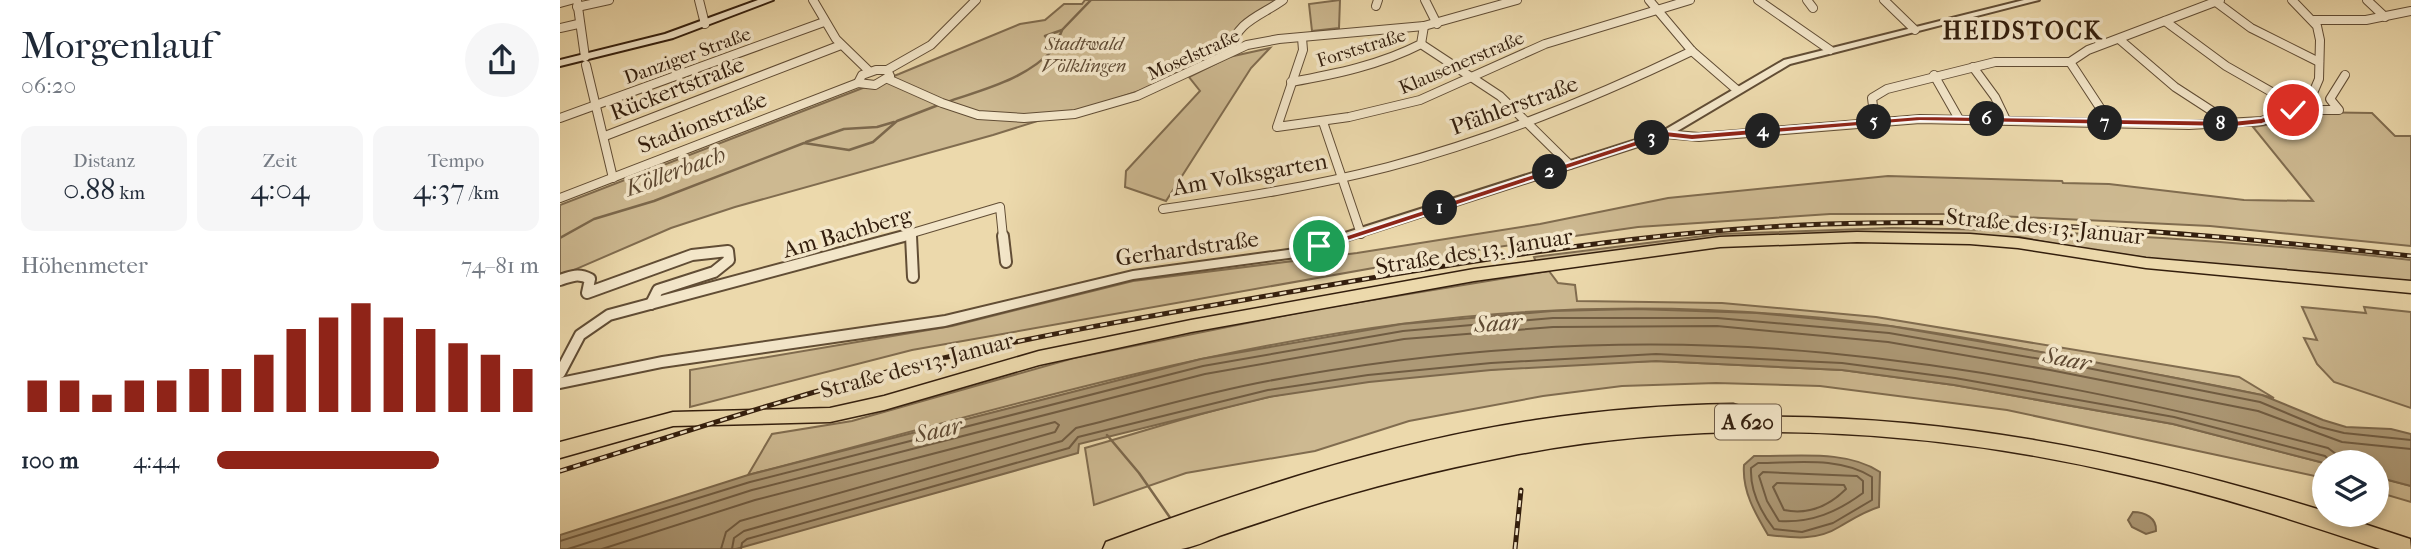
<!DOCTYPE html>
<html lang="de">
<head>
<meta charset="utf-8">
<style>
	:root { --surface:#fff; --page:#f6f6f7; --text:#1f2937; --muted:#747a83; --accent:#8f2418 }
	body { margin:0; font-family:"IM FELL French Canon",serif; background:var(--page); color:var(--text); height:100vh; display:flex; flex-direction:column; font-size:26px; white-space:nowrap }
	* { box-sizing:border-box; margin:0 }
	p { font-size:23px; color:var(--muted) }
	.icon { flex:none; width:38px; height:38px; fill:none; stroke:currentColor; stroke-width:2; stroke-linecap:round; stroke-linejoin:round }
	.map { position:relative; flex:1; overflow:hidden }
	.details { display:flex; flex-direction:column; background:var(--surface); width:560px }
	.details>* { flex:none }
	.buttons { position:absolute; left:1752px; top:450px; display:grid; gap:14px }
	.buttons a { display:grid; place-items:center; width:77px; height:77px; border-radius:50%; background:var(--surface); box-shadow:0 4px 10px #0003; font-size:35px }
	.pin { position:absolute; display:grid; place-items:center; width:60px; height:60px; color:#fff; margin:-30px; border:4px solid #fff; border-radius:50%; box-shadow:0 2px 7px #0007 }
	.km { position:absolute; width:35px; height:35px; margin:-18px; border-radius:50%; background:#222; color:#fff; font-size:19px; line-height:35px; text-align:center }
	.round { display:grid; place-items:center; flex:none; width:74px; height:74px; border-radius:37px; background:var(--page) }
	.headline { display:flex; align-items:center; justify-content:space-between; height:119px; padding:0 21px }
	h1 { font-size:38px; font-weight:600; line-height:52px }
	.stats { display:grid; grid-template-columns:repeat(3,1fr); gap:10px; height:119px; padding:7px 21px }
	.stats div { display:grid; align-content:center; border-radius:14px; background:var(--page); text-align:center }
	.stats b { font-size:30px; font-weight:600 }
	.stats small { font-size:19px; font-weight:400 }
	.stats p { font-size:19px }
	.chart { height:196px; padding:14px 21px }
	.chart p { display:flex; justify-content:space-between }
	.chart svg { width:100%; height:126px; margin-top:7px; stroke:var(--accent); stroke-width:6 }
	ul { padding:0 21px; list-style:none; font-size:23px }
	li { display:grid; grid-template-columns:112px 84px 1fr; align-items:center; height:52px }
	li i { height:18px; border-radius:9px; background:var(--accent) }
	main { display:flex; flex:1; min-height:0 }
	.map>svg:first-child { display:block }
</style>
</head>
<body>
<main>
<section class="details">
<div class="headline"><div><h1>Morgenlauf</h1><p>06:20</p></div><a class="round"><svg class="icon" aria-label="share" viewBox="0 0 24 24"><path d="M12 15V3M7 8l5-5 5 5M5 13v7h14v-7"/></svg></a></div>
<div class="stats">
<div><p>Distanz</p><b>0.88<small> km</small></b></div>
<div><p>Zeit</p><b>4:04</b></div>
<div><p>Tempo</p><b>4:37<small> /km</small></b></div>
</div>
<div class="chart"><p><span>Höhenmeter</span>74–81 m</p>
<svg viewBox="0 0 160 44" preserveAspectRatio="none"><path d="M5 44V33M15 44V33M25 44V38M35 44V33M45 44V33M55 44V29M65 44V29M75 44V24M85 44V15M95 44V11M105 44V6M115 44V11M125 44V15M135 44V20M145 44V24M155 44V29"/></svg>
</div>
<ul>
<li><b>100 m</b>4:44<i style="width:69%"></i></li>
</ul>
</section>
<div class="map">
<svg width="1851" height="549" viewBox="0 0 1851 549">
	<rect width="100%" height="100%" fill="#ecd9ac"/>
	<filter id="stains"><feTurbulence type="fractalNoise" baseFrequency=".00286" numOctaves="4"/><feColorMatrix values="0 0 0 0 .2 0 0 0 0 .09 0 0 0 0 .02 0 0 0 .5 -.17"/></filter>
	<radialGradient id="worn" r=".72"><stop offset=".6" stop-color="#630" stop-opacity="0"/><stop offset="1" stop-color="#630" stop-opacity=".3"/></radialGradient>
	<g fill="#cdb991" stroke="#806c4f" stroke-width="2">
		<path d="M 525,0 L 723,0 L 703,11 L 654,54 L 582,90 L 519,111 L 500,114 L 433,135 L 175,207 L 111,228 L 0,276 L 0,205 L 339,74 L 460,24 L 485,20 L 504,4 L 522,4 Z"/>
		<path d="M 780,0 L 779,28 L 752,31 L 749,4 Z"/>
		<path d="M 710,48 L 691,68 L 606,201 L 565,187 L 566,171 L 640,91 L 629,77 L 669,57 Z"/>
		<path d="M 1744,112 L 1812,113 L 1835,136 L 1851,136 L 1851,246 L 1650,226 L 1397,214 L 1270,214 L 1078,227 L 909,251 L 352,350 L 130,407 L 130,370 L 392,326 L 573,281 L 797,253 L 980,224 L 1108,198 L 1328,176 L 1502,181 L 1503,183 L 1549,184 L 1684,200 L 1753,201 L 1693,127 L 1718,123 Z"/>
		<path d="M 1332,228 C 1506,230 1678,240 1851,260 L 1851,282 L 1600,260 L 1500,245 L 1460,237 L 1276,234 L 976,262 L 974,257 L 1160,234 Z"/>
		<path d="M 989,271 L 998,283 L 1015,285 L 1017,301 L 1162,303 L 1316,317 L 1679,377 L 1714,398 C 1659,385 1602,376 1546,365 C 1465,349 1383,332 1300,322 C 1149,304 992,304 841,324 C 619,353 403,419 188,475 L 212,434 L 292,421 L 514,358 L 757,309 Z"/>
		<path d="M 1742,307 L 1806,313 L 1804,307 L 1851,312 L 1851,408 L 1774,382 L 1757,364 L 1744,338 L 1757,340 Z"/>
		<path d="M 1096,361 L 1282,370 L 1394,385 L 1613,424 L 1764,463 L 1764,478 L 1447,410 L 1260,386 L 1156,383 L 1062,386 L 983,396 L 849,421 L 755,451 L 626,473 L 534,505 L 525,448 C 586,431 647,410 709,397 C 834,372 969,366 1096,361 Z"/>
		<path d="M 1816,477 L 1851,486 L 1851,502 L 1817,492 Z"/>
	</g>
	<g fill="#ad9976" stroke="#7c684c" stroke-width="2">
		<path d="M 1076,309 L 1197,313 L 1330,326 L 1493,354 L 1702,395 L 1763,420 L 1786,427 L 1831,429 L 1851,434 L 1851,486 L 1817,477 L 1816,462 L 1764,463 L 1613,424 L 1394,385 L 1282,370 L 1096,361 L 931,370 L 809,382 L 709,397 L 519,444 L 518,453 L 176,549 L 0,549 L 0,535 L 188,475 L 641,359 L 842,324 L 992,311 Z"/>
		<path d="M 1194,456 C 1234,457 1286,449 1320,472 L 1319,507 C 1303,512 1293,519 1279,527 C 1257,541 1233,538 1208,535 C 1195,513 1182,491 1184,465 Z"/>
		<path d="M 1573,512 C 1585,512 1597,518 1596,531 L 1586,534 L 1572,527 L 1568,520 Z"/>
	</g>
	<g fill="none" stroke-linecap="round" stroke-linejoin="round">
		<g stroke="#705c42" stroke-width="2">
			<path d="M 1198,463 C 1235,463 1279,456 1312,477 L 1312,500 L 1273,523 L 1242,532 L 1214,529 C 1200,511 1190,491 1191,468 Z"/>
			<path d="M 1203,472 L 1297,476 L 1303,481 L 1303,493 C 1277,512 1252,523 1219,521 L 1207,501 L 1199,476 Z"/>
			<path d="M 1217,483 L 1284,485 L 1286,489 C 1269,506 1248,515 1224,510 L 1213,487 Z"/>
			<path d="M 0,541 L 190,482 L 643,366 L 843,331 L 993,318 L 1157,318 L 1329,333 L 1492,361 L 1700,402 L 1760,427 L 1784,433 L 1851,440"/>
			<path d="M 8,549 L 192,490 L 645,374 L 844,339 L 993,327 L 1157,326 L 1328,342 L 1490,370 L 1698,411 L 1782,442 L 1851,449"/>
			<path d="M 42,549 L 195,500 L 495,422 L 499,425 L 495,432 L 180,521 L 166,532 L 161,549"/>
			<path d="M 172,549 L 174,538 L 184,531 L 502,441 L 516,428 C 580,412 643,393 708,381 C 891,347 1082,335 1267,353 C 1437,369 1603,405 1768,448 L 1776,454 L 1780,462"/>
			<path d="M 181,549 L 182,543 L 187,539 L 509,448 L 518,437 L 708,390 L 808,375 L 931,363 L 1096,354 L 1282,363 L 1395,378 L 1614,417 L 1765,456 L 1771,462"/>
		</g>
		<g stroke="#7c684c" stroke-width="2.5">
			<path d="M 495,48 L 502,30"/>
			<path d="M 387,102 C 428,88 464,80 495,48 L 485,36 L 502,30 L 531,0"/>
			<path d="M 246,142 L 284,129 L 317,127 L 334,122"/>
			<path d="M 0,238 L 34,219 L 94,201 L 244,143 L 289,150 L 313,142 L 337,121 L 381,104"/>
			<path d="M 547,435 L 579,473 L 611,519"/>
		</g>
		<defs>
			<g id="minor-far1">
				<path d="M 17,0 L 25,57"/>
				<path d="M 139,0 L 145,24"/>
				<path d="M 253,0 L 276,39 L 309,71"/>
				<path d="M 865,0 L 877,24"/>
				<path d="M 1089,0 L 1132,51 L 1177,90"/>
				<path d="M 1198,0 L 1270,50"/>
				<path d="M 1247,0 L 1253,8"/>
				<path d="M 1324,0 L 1355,30"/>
				<path d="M 1807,0 L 1825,17"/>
				<path d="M 1656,2 L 1691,28 L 1759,62"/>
				<path d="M 0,3 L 11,0"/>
				<path d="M 816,6 L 818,0"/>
				<path d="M 17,7 L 49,0"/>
				<path d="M 1754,20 L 1806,20 L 1851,11"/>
				<path d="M 1605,21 L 1666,66 L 1738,107"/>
				<path d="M 0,28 L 18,24"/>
				<path d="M 742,38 L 743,50 L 717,127 L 789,117 L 860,100 L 985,44 L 1130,0"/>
				<path d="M 1559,39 L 1615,87 L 1672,124"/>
				<path d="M 861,44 L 940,96 L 1010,165"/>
				<path d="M 670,51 C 676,21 701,16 723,0"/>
				<path d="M 26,65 L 53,178"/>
				<path d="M 1413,67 L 1435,97 L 1446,120"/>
				<path d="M 316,70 L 327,70 L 330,76 L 315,85 L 298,83 L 302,75 Z"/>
				<path d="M 327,70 L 371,45 L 416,0"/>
				<path d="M 1374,75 L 1399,119"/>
				<path d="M 328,79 L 382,103 L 418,115 L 464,118 L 515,114 L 577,96 L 687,45 L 719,39 L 864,26 L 957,0"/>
				<path d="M 731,82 C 776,74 820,65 861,44 L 864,26"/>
				<path d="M 1733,110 L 1779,110 L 1770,99 L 1785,75"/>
				<path d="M 0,118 L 264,22"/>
				<path d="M 1322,121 L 1313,106 L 1312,98 L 1327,89 L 1435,62 L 1510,62"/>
				<path d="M 763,122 L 801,234"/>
				<path d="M 1550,123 L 1510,62 L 1528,50 L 1660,0"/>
				<path d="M 1105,134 L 1139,137 L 1360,119 L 1629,125 L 1702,121 L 1738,107 L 1753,93 L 1759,79 L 1760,40 L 1757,26 L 1732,0"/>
				<path d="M 45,136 L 281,45"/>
				<path d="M 0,198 L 298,83"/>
				<path d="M 603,209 C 679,198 754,186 828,167 C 934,139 1034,98 1132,51"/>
				<path d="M 351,234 L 351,237"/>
				<path d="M 339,237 L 440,207 L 443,237"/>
			</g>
			<g id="minor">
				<path d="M 351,236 L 353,277"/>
				<path d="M 443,236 L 446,262"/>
				<path d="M 0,280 C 11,276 19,273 30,279 L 27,293 L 132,255 L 168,251 L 169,260 L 154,272 L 98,290 L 91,304"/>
				<path d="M 0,373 L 20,335 L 49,315 L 344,236"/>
			</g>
			<path id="tertiary" d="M 1464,0 L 1479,0 L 1230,64 L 1109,136 L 736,257 L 573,279 L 385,326 L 102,367 L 0,388 L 0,378 L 102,357 L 385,316 L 573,271 L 735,249 L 1101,132 L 1224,60 Z"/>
			<path id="secondary" d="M 198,0 L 213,0 L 113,38 L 0,66 L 0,60 L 105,34 Z"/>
			<path id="primary" d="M 1297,232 L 1410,234 L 1458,238 L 1586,258 L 1851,281 L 1851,293 L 1586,268 L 1458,248 L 1410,244 L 1297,242 L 1160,247 L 914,281 L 631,332 L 479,365 L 324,410 L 270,422 L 113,426 L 0,458 L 0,442 L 113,412 L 270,408 L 324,396 L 479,351 L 631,320 L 914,269 L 1160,237 Z"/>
			<path id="motorway" d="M 1173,404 L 1180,406 L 1183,412 L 1180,417 C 1380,413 1574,452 1764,511 L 1764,514 L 1774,514 L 1850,539 L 1851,549 L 1820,549 C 1737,521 1654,494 1568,475 C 1368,428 1153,416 949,456 C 878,470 809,487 740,509 C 713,518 686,527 659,536 C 647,541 634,547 621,549 C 596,549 568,549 543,549 L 546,542 C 685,490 830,442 976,420 C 1042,410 1107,405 1173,404 Z"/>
		</defs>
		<use href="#minor-far1" stroke="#614d35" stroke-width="10"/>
		<use href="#minor" stroke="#614d35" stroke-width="14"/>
		<use href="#tertiary" stroke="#614d35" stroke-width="4"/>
		<use href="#secondary" stroke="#331e0d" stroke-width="4"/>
		<use href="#primary" stroke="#331e0d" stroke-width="3"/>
		<use href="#motorway" stroke="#331e0d" stroke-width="3"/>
		<use href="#minor-far1" stroke="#f3e6c9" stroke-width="8"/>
		<use href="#minor" stroke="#f3e6c9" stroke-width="10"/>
		<use href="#tertiary" fill="#f3e6c9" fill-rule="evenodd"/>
		<use href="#secondary" fill="#f3e6c9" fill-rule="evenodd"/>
		<use href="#primary" fill="#ecd9ac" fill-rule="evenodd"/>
		<use href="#motorway" fill="#ecd9ac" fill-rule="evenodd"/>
		<defs>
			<g id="rail">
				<path d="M 0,471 C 120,434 240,393 362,363 C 497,330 634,309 770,285 C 934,257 1100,230 1267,224 C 1462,217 1657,235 1851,256"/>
				<path d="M 955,549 L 961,490"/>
			</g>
		</defs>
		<use href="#rail" stroke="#331e0d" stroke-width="5"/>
		<use href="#rail" stroke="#f3e6c9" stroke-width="2.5" stroke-dasharray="7" stroke-linecap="butt"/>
	</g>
	<path fill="#8f2418" stroke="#fff" stroke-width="2" d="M 1733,107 L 1737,110 L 1736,112 L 1702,124 L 1673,127 L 1360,121 L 1132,140 L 1105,137 L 763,249 L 759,250 L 754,246 L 1105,131 L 1132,134 L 1360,116 L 1673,121 L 1701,118 Z"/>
	<g text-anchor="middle" stroke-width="7" stroke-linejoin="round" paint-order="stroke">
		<g font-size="19" font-style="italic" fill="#614c35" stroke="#f3e6c9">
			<text x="524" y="50">Stadtwald<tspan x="524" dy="22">Völklingen</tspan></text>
		</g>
		<g font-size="19" fill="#331e0d" stroke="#f3e6c9">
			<text transform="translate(801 47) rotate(-17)" y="7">Forststraße</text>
			<text transform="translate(633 54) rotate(-24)" y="7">Moselstraße</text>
			<text transform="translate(127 55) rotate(-20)" y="7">Danziger Straße</text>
			<text transform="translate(901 62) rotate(-23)" y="7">Klausenerstraße</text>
		</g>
		<rect fill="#f3e6c9" stroke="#6d5a45" stroke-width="2" x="1155" y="404.5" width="66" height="35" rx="5"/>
		<g font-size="21" font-weight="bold" fill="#331e0d">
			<text x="1188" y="429">A 620</text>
		</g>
		<g font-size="23" fill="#331e0d" stroke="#f3e6c9">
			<text transform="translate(117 88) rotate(-21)" y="8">Rückertstraße</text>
			<text transform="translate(954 105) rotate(-20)" y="8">Pfählerstraße</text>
			<text transform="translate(142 122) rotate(-21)" y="8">Stadionstraße</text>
			<text transform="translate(690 174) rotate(-10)" y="8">Am Volksgarten</text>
			<text transform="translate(1485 226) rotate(6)" y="8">Straße des 13. Januar</text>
			<text transform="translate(287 232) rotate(-16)" y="8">Am Bachberg</text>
			<text transform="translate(627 248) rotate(-8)" y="8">Gerhardstraße</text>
			<text transform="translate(914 251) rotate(-9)" y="8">Straße des 13. Januar</text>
			<text transform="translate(357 365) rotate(-15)" y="8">Straße des 13. Januar</text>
		</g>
		<g font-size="24" font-weight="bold" letter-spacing="2" fill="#331e0d" stroke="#f3e6c9">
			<text x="1463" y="39">HEIDSTOCK</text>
		</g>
		<g font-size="24" font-style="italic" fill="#5e4932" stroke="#f3e6c9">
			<text transform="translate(115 171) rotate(-20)" y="8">Köllerbach</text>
			<text transform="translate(938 323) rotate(-4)" y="8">Saar</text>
			<text transform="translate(1507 359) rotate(11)" y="8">Saar</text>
			<text transform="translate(378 430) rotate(-13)" y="8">Saar</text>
		</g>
	</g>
	<rect width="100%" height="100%" filter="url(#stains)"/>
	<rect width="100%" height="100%" fill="url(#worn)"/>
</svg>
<div class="buttons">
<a><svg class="icon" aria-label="layers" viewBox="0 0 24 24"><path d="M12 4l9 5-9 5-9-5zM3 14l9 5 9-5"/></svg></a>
</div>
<div class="pin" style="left:759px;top:246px;background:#1e9e55"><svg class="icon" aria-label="arrive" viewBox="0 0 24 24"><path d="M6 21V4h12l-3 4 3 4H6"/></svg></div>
<div class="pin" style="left:1733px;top:110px;background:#d93025"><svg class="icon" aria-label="check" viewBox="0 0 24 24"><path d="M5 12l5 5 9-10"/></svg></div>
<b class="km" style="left:880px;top:208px">1</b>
<b class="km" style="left:990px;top:172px">2</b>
<b class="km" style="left:1092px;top:138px">3</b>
<b class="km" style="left:1203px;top:131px">4</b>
<b class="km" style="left:1314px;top:122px">5</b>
<b class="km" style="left:1427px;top:119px">6</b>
<b class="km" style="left:1545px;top:123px">7</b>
<b class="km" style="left:1661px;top:124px">8</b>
</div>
</main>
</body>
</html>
